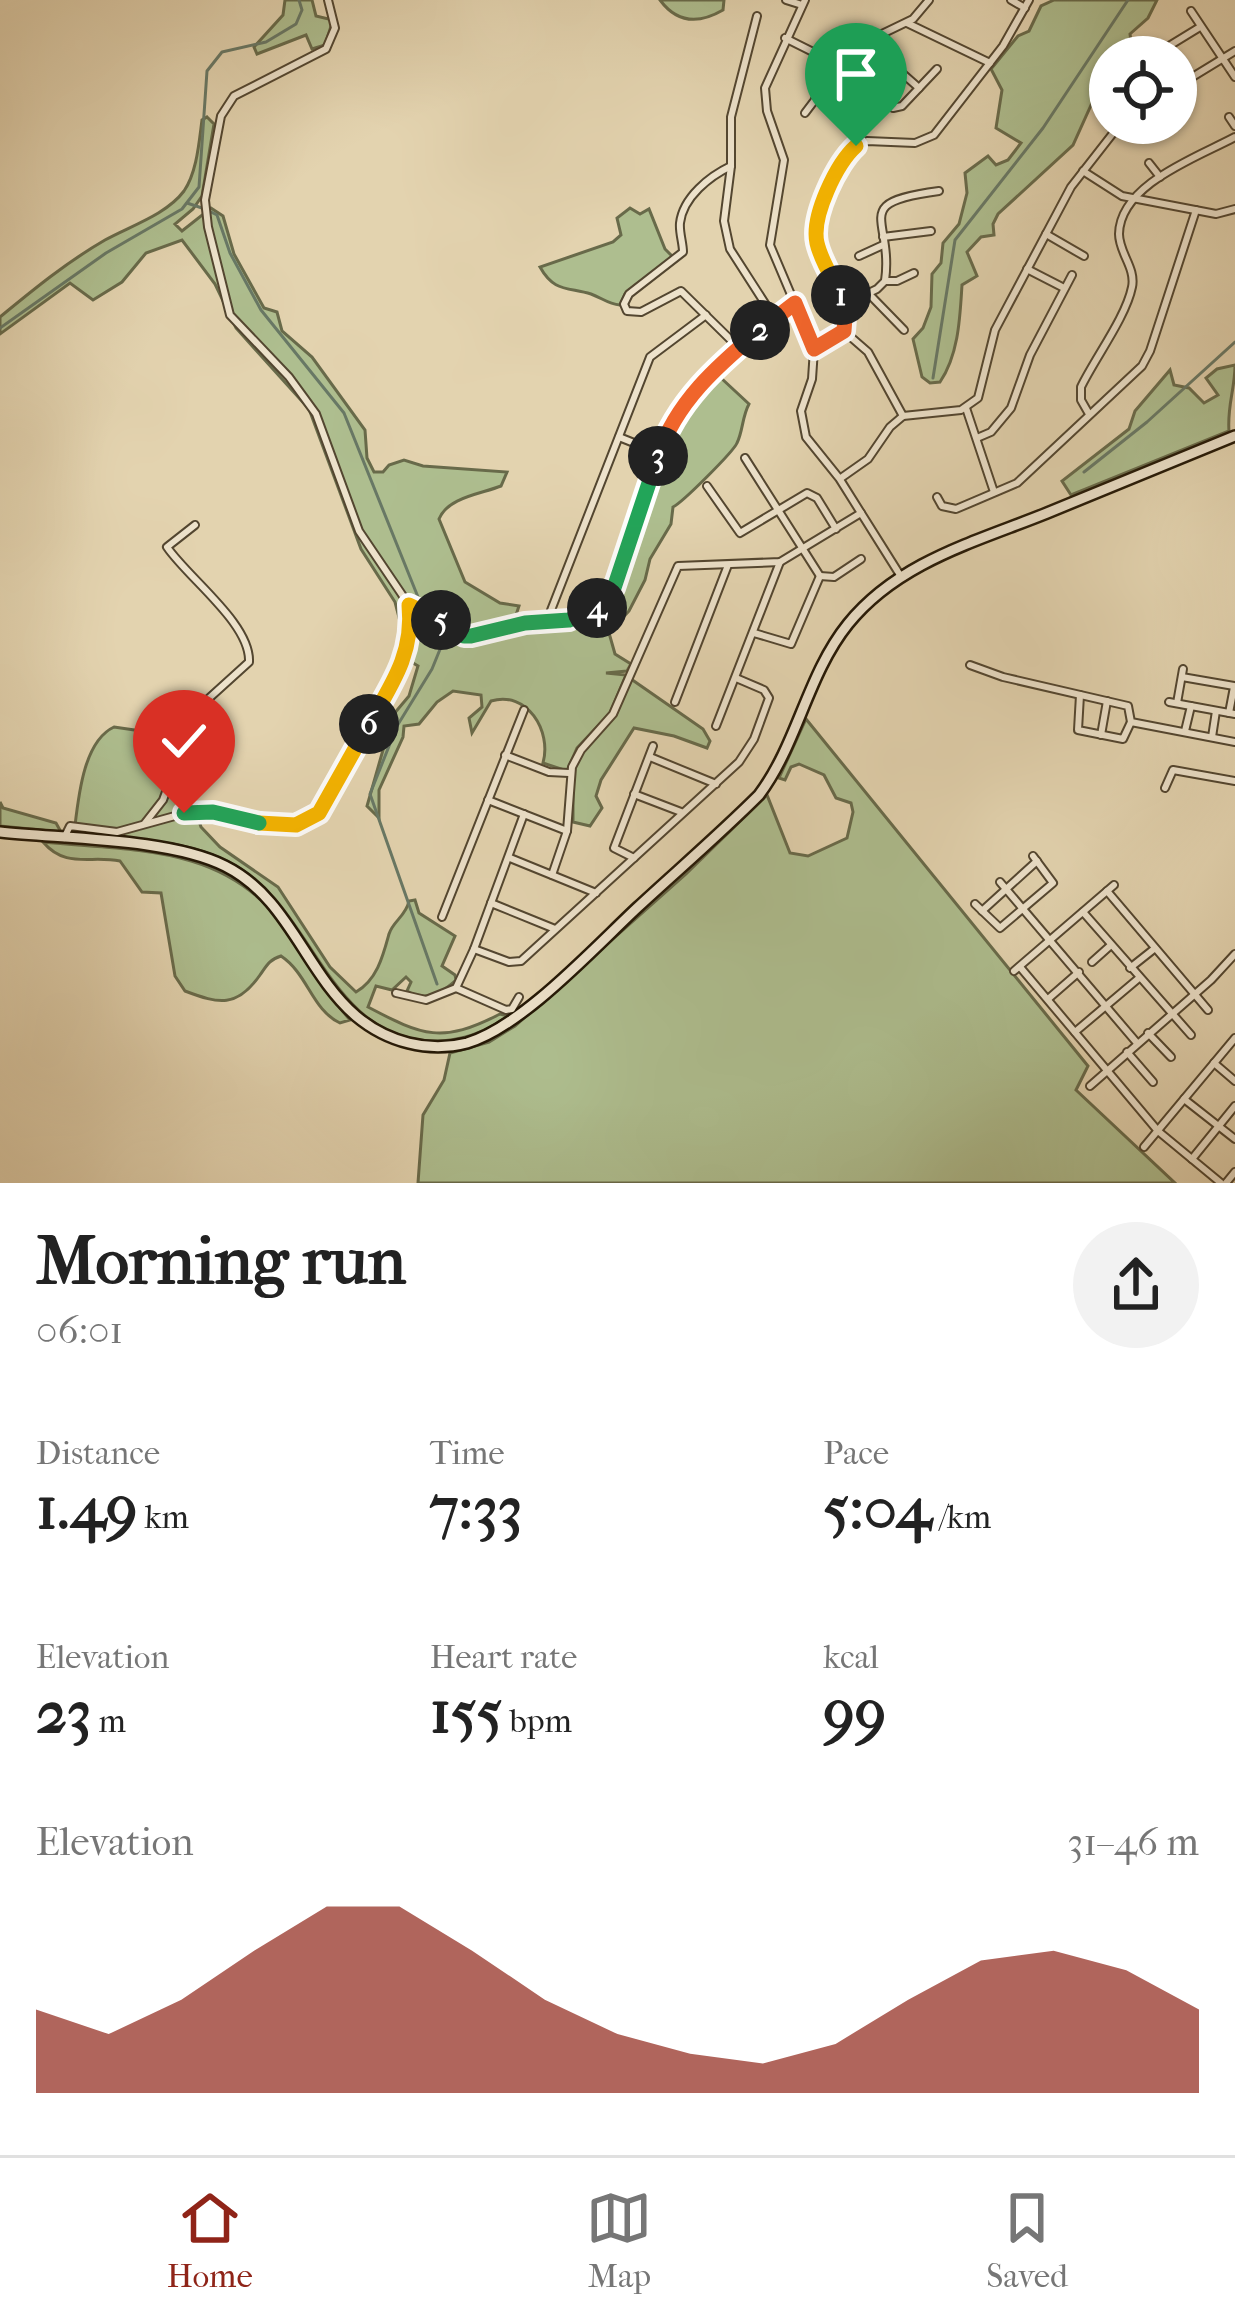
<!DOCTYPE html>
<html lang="en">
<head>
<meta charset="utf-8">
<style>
	:root { --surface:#fff; --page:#f2f2f2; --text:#222; --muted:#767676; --line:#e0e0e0; --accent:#8f2418 }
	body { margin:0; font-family:"IM FELL French Canon",serif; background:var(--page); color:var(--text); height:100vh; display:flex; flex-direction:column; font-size:45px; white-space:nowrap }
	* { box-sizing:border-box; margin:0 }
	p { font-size:39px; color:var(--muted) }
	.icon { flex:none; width:66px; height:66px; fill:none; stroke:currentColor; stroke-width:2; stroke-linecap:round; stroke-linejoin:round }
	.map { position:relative; height:1183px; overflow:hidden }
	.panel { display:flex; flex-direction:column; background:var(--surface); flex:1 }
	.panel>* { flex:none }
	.controls { position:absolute; left:1089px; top:36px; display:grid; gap:24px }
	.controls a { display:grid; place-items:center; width:108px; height:108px; border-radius:50%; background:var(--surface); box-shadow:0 3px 9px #0004; font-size:60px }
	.pin { position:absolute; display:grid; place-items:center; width:102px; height:102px; color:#fff; margin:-123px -51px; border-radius:50% 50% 50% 0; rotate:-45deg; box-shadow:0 0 12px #0007 }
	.pin .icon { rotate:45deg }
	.km { position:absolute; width:60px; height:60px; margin:-30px; border-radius:50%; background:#222; color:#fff; font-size:33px; line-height:60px; text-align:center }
	.round { display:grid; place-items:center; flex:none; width:126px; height:126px; border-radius:63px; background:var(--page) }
	.overview { display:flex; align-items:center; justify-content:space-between; height:204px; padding:0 36px }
	h1 { font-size:66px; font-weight:700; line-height:90px }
	.figures { display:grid; grid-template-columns:repeat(3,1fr); gap:18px; height:204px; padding:12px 36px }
	.figures div { display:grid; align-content:center }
	.figures b { font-size:60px; font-weight:700 }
	.figures small { font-size:33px; font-weight:400 }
	.figures p { font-size:33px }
	.chart { height:336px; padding:24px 36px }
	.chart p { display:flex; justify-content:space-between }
	.chart svg { width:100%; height:216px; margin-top:12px; fill:var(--accent); opacity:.7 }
	.tab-bar { display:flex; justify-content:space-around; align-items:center; height:168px; border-top:3px solid var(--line); background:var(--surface); font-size:33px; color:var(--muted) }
	.tab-bar a { display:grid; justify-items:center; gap:6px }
	.tab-bar .active { color:var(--accent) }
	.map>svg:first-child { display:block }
</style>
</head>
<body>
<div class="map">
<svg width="1235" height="1183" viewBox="0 0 1235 1183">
	<rect width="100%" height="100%" fill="#e3d3af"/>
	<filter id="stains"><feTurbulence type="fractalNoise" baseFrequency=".00167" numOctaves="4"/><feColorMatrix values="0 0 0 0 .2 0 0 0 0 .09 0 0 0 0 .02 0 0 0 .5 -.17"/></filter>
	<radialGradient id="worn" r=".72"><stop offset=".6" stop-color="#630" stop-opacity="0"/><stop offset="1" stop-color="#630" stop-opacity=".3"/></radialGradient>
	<g fill="#aebe8f" stroke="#686a4a" stroke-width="3">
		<path d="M 285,0 L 312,0 L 316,16 L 333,20 L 325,45 L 312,49 L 306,35 L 257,54 L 254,47 L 283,15 Z"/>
		<path d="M 660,0 L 724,0 L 723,10 C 699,24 677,23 660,0 Z"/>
		<path d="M 1054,0 L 1157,0 L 1148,18 L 1130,34 L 1132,48 L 1120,57 L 1110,57 L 1110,87 L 1097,92 L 1073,145 L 998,214 L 993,224 L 994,235 L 981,237 L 967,252 L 977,276 L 962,285 C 960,316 959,354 940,382 L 930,383 L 922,377 L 913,339 L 923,328 L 931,307 L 932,274 L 941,263 L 943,243 L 959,224 L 967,193 L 965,173 L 988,156 L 996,165 L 1008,160 L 1021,143 L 996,128 L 1002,90 L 991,69 L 1018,36 L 1029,31 L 1041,6 Z"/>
		<path d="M 207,117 L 214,124 L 202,196 L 193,209 L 175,224 L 182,231 L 211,208 L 223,216 L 234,254 L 264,308 L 277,312 L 282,331 L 312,357 L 365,430 L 367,458 L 374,472 L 383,472 L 389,465 L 404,460 L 423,466 L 507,472 L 501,486 C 481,494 448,497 439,519 L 465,582 L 500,603 L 519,606 L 512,627 C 541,625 567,630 594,616 C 634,594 643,506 659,465 C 671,432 687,405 711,379 L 721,378 L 749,404 C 742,417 743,431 737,443 C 733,452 683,502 673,507 L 671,524 L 650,559 L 645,580 L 629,611 L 609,633 L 615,654 L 631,664 L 627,671 L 606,673 L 626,675 L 610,713 L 577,748 L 567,771 L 543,763 C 552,731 527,690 491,701 L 472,733 L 469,718 L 482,707 L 481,695 L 453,691 L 437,702 L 419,724 L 404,726 L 403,737 L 379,790 L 379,818 L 367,806 L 393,715 L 409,696 L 418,666 L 413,663 L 407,667 L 400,659 L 402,629 L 395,602 L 361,549 L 309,409 L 236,328 L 215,284 L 182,240 L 146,253 L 122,282 L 93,300 L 70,283 L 0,334 L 0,317 C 34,289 67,262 105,240 C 130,226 166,215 184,191 C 197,172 199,142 202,120 Z"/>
		<path d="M 630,208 L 640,214 L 649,209 L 665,249 L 673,257 L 625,294 L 620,305 C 608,304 602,298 591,294 C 567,287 554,292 540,267 L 613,242 L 621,235 L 617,218 Z"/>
		<path d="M 1235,365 C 1235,389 1227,406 1229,431 L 1071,495 L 1062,481 L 1129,429 L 1135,411 L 1170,370 L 1174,385 L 1189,388 L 1204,403 L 1218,395 L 1206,378 L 1217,369 Z"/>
		<path d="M 631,679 L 703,729 L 710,741 L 707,748 L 674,736 L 634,728 L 601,780 L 596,796 L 602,808 L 590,826 L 573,822 L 573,771 L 582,752 L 616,715 Z"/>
		<path d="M 806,719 L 1088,1066 L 1076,1090 L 1175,1183 L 418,1183 L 423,1115 L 444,1080 L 450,1053 L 489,1042 L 515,1026 L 686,874 L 767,795 L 790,853 L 808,856 L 847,838 L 853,812 L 851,803 L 836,798 L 824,775 L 799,764 L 791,767 L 785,780 L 779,778 Z"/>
		<path d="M 114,727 L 182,737 L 214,761 L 193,790 L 193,803 L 201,827 L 220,847 L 278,887 L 330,967 L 356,992 C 377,980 383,956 389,934 C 393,921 406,916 409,901 L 415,900 L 419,913 L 455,936 L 442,966 L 455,975 L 456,980 C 442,993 424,1002 407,991 L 411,982 L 406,977 L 392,990 L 376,986 L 368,1007 C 423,1036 442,1044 500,1014 L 508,1016 C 485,1033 458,1042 430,1041 C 331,1036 315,919 244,871 C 195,838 131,840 74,834 C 78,802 82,742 114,727 Z"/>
		<path d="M 0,802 L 3,808 L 56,823 L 61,832 L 0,826 Z"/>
		<path d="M 43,842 C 130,851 221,844 280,921 C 305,953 323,989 350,1020 L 340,1023 C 312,1010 308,974 281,956 C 269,960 267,965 260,975 C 237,1008 219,1004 185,991 L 175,976 L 161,893 L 142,892 L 120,861 C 90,855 66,869 43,842 Z"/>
	</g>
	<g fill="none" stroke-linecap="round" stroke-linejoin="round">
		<g stroke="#687865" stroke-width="3">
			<path d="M 187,203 L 202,208"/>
			<path d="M 211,212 L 217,215 L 230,253 L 261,310 L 344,413 L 418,597 L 419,615 L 439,629 L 443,642 L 432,669 L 397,726 L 370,794 L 437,984"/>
			<path d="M 0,328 L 106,253 L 182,209 L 199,187 L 207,71 L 222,52 L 266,42 L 296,24 L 302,10 L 299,0"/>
			<path d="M 933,378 L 955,240 L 1043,128 L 1128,0"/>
			<path d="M 1084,472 L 1147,422 L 1235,342"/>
		</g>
		<defs>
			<g id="minor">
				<path d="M 786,0 L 802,5"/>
				<path d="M 805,0 L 765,88 L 767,111 L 784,160 L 770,245 L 814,349 L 812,379 L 801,411 L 806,437 L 839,478 L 900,575"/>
				<path d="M 1011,0 L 1025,8"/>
				<path d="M 1191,11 L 1235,77"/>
				<path d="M 757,16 L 731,117 L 731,166 L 724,221 L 730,249 L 775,319"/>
				<path d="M 907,23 L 990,63"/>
				<path d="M 871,36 L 877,51 L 919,88"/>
				<path d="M 785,38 L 825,58 L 893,108 L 902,106 L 937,69"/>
				<path d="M 1151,57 L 1200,27"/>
				<path d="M 1176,87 L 1235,51"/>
				<path d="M 815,99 L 847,121"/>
				<path d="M 805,113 L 855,47 L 913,19 L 929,0"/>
				<path d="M 1229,117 L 1235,126"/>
				<path d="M 1149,163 L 1160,177"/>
				<path d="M 731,166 C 710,176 683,197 680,223 C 679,232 683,243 683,252 L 629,294 L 624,304 L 627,311 L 641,312 L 681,291 L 739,348"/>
				<path d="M 1083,171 L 1122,196 L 1216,214 L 1235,209"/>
				<path d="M 1046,234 L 1084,256"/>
				<path d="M 883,237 L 931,231"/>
				<path d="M 859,256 L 883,245"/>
				<path d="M 1027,269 L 1064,288"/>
				<path d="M 885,281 L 897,281 L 914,273"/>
				<path d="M 869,294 L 904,330"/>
				<path d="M 846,304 L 877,289 L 885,281 C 894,218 848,203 939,191"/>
				<path d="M 845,332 L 868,352 L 903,416"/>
				<path d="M 815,348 L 844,331 L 846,304 L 816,235 L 821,211 L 846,156 L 867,141 L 915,143 L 934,135 L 1003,46 L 1029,0"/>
				<path d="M 966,408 L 994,492"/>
				<path d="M 1089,414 L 1081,400 L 1081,387 C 1095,358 1126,317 1132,287 C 1136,268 1119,253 1119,234 C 1120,184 1198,157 1235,137"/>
				<path d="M 619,437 L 659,453"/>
				<path d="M 977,438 L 991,432 L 1011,408 L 1030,355 L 1072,275"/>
				<path d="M 745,458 L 820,576"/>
				<path d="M 841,478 L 868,459 L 890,427 L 903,416 L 961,410 L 978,398 L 995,330 L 1071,187 L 1121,123"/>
				<path d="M 707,486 L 740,533 L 807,493 L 817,498 L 836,529"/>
				<path d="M 937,497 L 942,506 L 956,509 L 1017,483 L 1142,366 L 1150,351 L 1196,210"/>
				<path d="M 820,576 L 834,577 L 861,559"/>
				<path d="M 409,605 L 435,615 L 464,636 C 483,635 501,627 520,624 C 557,618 592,625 613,588 C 633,539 643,485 665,436 C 691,379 746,340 795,303"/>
				<path d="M 546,623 L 650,357 L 706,315"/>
				<path d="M 754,633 L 791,644 L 820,576"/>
				<path d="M 970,665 L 1003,677 L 1128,706 L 1131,722 L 1235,742"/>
				<path d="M 1182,677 L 1234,686"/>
				<path d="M 1080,695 L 1078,730 L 1123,739 L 1131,722"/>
				<path d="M 675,702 L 728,565"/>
				<path d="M 1169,702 L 1235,714"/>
				<path d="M 1177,703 L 1183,669"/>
				<path d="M 1229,713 L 1234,687"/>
				<path d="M 716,726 L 780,562"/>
				<path d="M 1185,731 L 1191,706"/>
				<path d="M 1101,735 L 1107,701"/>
				<path d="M 1212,737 L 1216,711"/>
				<path d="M 505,755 L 549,772 L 569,773"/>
				<path d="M 650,757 L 716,784"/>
				<path d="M 1165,788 L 1173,770 L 1235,781"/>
				<path d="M 634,794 L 681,812"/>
				<path d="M 488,800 L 567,831"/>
				<path d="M 145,823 L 163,800 L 196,710 L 249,662 C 251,624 188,578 167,547 L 195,525"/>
				<path d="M 64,838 L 70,826 L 117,832 L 193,811 L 271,825 L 301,824 L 327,801 L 403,664 L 410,636 L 409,605 L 359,531 L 316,414 L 289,377 L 230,315 L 208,227 L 205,200 L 221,116 L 234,96 L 326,49 L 335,28 L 328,0"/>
				<path d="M 510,858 L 596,893"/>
				<path d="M 634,858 L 614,848 L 653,746"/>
				<path d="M 552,875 L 567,831 L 572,767 L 581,750 L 613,714 L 678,566 L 780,562 L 861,513"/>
				<path d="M 1000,882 L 1137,1043"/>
				<path d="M 1107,891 L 1208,1010"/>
				<path d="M 491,903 L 555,929"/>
				<path d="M 975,904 L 1000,928 L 1053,883 L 1033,856"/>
				<path d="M 982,911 L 1037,861"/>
				<path d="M 1083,912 L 1191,1035"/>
				<path d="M 442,917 L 524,710"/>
				<path d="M 474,949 L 509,962 L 521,961 L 739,762 L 754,739 L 769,698 L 764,690 L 736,678"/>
				<path d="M 1092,962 L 1111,945"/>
				<path d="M 1020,967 L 1158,1131 L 1221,1183"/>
				<path d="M 1130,968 L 1154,949"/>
				<path d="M 1014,971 L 1114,885"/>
				<path d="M 456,988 L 506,1010 L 512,1009 L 519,997"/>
				<path d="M 396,993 L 426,1000 L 456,988 L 474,949 L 524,814"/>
				<path d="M 1048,999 L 1079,972"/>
				<path d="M 1075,1032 L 1139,978"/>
				<path d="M 1148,1033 L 1171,1057"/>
				<path d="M 1127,1052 L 1153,1082"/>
				<path d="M 1214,1063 L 1235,1081"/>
				<path d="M 1090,1086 L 1211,980 L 1235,954"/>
				<path d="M 1184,1099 L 1235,1139"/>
				<path d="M 1144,1147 L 1235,1038"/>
				<path d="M 1192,1159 L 1235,1106"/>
				<path d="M 1226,1183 L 1235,1172"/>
			</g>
			<path id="secondary" d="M 0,832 C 64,839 169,838 225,866 C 289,898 305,972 356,1016 C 387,1042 428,1053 467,1043 C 522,1027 595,947 638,907 C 678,870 720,834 759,795 C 798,743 807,675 848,624 C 898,562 975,542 1047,513 C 1109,487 1172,462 1235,436"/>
		</defs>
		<use href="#minor" stroke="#534630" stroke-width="10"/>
		<use href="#secondary" stroke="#231705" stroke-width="14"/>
		<use href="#minor" stroke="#ede2cb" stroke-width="6"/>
		<use href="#secondary" stroke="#ede2cb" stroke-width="9"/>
	</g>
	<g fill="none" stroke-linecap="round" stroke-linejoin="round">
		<defs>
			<path id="split-1" d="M 841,295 C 833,279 821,261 817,243 C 811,216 837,163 856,146"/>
			<path id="split-2" d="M 760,330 L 795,303 L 814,349 L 844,331 L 846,304 L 841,295"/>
			<path id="split-3" d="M 658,456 C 676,402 717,366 760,330"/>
			<path id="split-4" d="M 597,608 L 614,588 L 658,456"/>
			<path id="split-5" d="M 441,620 L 464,636 L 471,636 L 525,623 L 569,620 L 597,608"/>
			<path id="split-6" d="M 369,724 C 392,684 414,653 409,605 L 441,620"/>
			<path id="split-7" d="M 259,823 L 296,825 L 319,813 L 369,724"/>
			<path id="split-8" d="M 184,813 L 213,812 L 259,823"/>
		</defs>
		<use href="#split-1" stroke="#fff" stroke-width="24"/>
		<use href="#split-2" stroke="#fff" stroke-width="24"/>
		<use href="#split-3" stroke="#fff" stroke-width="24"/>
		<use href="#split-4" stroke="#fff" stroke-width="24"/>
		<use href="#split-5" stroke="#fff" stroke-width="24"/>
		<use href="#split-6" stroke="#fff" stroke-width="24"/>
		<use href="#split-7" stroke="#fff" stroke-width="24"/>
		<use href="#split-8" stroke="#fff" stroke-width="24"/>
		<use href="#split-1" stroke="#f5b400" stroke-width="15"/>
		<use href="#split-2" stroke="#f0652b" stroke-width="15"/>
		<use href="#split-3" stroke="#f0652b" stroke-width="15"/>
		<use href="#split-4" stroke="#22a559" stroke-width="15"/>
		<use href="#split-5" stroke="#22a559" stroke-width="15"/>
		<use href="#split-6" stroke="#f5b400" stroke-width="15"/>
		<use href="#split-7" stroke="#f5b400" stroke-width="15"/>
		<use href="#split-8" stroke="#22a559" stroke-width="15"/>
	</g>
	<rect width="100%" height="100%" filter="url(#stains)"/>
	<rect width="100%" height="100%" fill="url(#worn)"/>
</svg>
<div class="controls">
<a><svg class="icon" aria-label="locate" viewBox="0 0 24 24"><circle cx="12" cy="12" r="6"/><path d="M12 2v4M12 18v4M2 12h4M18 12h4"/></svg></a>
</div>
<div class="pin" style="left:856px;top:146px;background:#1e9e55"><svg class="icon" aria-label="arrive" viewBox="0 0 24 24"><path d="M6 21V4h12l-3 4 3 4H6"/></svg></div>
<div class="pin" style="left:184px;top:813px;background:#d93025"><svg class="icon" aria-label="check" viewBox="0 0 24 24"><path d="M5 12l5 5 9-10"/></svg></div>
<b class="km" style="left:841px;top:295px">1</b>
<b class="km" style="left:760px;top:330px">2</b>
<b class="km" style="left:658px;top:456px">3</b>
<b class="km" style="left:597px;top:608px">4</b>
<b class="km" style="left:441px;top:620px">5</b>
<b class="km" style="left:369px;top:724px">6</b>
</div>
<section class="panel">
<div class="overview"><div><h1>Morning run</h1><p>06:01</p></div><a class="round"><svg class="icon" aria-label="share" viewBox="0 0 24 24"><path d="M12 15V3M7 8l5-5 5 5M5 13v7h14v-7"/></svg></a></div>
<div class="figures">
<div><p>Distance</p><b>1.49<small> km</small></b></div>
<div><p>Time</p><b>7:33</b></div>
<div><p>Pace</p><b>5:04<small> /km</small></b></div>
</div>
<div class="figures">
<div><p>Elevation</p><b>23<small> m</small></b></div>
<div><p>Heart rate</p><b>155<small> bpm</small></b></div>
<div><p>kcal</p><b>99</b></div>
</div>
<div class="chart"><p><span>Elevation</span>31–46 m</p>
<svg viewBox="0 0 160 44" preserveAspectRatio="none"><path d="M0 44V27L10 32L20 25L30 15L40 6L50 6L60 15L70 25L80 32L90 36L100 38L110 34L120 25L130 17L140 15L150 19L160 27V44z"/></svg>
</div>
</section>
<nav class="tab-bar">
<a class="active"><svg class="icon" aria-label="home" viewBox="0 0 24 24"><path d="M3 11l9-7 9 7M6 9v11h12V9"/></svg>Home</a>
<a><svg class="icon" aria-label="map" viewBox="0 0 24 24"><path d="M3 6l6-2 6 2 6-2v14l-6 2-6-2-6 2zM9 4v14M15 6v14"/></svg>Map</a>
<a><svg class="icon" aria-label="saved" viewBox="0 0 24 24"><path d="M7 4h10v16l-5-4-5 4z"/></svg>Saved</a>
</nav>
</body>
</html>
